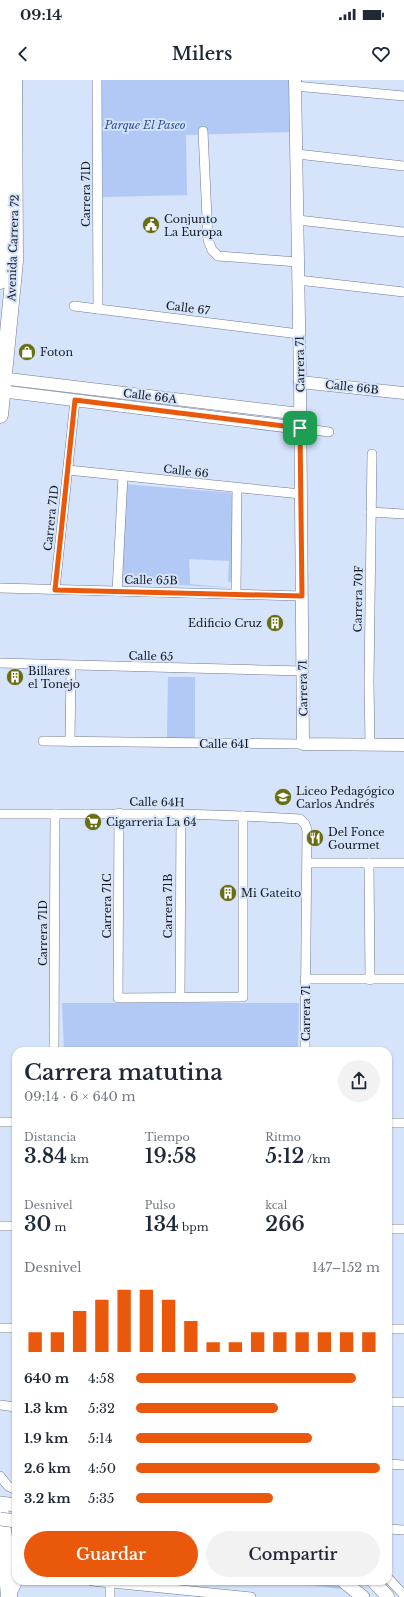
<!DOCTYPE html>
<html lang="es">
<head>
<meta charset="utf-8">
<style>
	:root { --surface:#fff; --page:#f2f2f3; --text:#1f2937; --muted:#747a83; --accent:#ea580c }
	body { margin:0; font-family:"Libre Baskerville",serif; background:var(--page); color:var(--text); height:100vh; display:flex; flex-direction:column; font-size:15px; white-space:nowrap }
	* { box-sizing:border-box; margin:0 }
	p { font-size:13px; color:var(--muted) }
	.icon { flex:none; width:22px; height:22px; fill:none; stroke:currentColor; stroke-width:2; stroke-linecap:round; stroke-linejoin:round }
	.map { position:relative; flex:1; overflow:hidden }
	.details { position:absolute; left:12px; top:967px; width:380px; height:538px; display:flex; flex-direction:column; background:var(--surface); border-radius:12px; box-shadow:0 1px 3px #0004 }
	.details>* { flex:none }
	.pin { position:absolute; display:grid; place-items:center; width:34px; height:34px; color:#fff; margin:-17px; border-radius:8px; box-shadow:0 2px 6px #0006 }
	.round { display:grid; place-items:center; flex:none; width:42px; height:42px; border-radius:21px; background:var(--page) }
	.summary { display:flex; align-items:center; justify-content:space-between; height:68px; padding:0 12px }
	h1 { font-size:22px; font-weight:600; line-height:30px }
	.stats { display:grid; grid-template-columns:repeat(3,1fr); gap:6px; height:68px; padding:4px 12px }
	.stats div { display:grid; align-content:center }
	.stats b { font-size:20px; font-weight:600 }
	.stats small { font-size:11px; font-weight:400 }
	.stats p { font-size:11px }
	.chart { height:112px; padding:8px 12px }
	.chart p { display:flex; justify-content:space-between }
	.chart svg { width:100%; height:72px; margin-top:4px; stroke:var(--accent); stroke-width:6 }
	.cta { display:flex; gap:8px; margin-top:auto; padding:8px 12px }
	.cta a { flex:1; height:46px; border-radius:24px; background:var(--accent); color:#fff; font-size:16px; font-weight:600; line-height:46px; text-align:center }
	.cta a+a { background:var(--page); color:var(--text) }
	ul { padding:0 12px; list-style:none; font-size:13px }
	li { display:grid; grid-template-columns:64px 48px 1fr; align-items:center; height:30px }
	li i { height:10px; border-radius:5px; background:var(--accent) }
	.status { display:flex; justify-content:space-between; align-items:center; height:28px; padding:0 20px; background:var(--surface); direction:ltr }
	.status svg { height:11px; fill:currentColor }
	header { display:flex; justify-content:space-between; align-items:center; height:52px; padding:0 12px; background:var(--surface); font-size:18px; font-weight:600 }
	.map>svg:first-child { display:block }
</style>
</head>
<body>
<div class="status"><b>09:14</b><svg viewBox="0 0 49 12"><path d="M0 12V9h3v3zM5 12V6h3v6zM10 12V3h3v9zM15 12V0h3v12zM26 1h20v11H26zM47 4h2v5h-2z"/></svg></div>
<header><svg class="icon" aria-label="back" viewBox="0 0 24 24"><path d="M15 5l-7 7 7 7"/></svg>Milers<svg class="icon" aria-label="heart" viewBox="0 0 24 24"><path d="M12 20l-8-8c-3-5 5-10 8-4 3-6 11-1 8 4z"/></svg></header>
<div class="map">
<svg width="404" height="1517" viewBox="0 0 404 1517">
	<rect width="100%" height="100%" fill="#d5e3fb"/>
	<g fill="#b1c9f4">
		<path d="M 101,0 L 292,0 L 293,52 L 186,55 L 187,115 L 103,117 Z"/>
		<path d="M 122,404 L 235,413 L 235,501 L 228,502 L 229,481 L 189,479 L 190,504 L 232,508 L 114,501 Z"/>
		<path d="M 168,597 L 195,597 L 195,658 L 167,658 Z"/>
		<path d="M 62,923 L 299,923 L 298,971 L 64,971 Z"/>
		<path d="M 274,1501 L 332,1501 L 342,1509 Z"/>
	</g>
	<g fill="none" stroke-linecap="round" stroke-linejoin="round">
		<defs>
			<g id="minor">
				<path d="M 97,0 L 98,229"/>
				<path d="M 295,6 L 404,16"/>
				<path d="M 203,51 L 208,160 L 212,170 L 218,176 L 298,182"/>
				<path d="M 297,74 L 404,86"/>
				<path d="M 298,140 L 404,152"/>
				<path d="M 298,200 L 404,212"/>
				<path d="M 74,226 L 299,254"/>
				<path d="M 300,348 L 329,352"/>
				<path d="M 68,390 L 301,414"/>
				<path d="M 371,432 L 404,434"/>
				<path d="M 0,508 L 302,516"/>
				<path d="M 55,509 L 75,321"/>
				<path d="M 117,511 L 123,396"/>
				<path d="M 236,513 L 237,408"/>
				<path d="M 0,583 L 302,591"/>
				<path d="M 43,661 L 303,664"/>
				<path d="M 70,662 L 71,586"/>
				<path d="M 370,665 L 369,602 L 372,374"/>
				<path d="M 119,733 L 118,918 L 243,917 L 243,736"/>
				<path d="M 0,734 L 181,734 L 243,736 L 300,739 L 305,744 L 307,750 L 305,971"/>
				<path d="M 307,783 L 404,783"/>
				<path d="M 369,783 L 370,900"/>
				<path d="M 305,899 L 404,899"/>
				<path d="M 180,918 L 181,734"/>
				<path d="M 54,971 L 55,734"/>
				<path d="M 0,1042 L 16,1042"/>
				<path d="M 388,1043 L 404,1043"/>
				<path d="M 0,1146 L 16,1146"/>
				<path d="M 388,1149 L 404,1149"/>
				<path d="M 0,1248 L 16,1248"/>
				<path d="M 388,1249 L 404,1249"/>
				<path d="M 388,1322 L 404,1322"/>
				<path d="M 0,1325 L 16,1327"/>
				<path d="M 388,1384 L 404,1385"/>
				<path d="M 0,1396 L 8,1406 L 16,1410"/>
				<path d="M 388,1449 L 404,1450"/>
				<path d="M 388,1498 L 404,1515"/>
				<path d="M 92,1501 L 251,1517"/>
				<path d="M 11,1516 L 18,1501"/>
				<path d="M 110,1517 L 110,1503"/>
			</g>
			<g id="tertiary">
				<path d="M 295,0 L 300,302 L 303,664 L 404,665"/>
				<path d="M 0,298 L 300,334"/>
				<path d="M 300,302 L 404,313"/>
				<path d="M 0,311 L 300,348"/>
			</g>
			<g id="secondary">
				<path d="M 0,1423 L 16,1425"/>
				<path d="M 343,1501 L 363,1517"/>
				<path d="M 373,1501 L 388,1517"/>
			</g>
			<g id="trunk">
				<path d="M 0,201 L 2,156 L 1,0"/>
				<path d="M 0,335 L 15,181 L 14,0"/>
				<path d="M 0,1427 L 4,1457 L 9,1517"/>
			</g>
		</defs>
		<use href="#minor" stroke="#707b91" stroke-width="10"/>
		<use href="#tertiary" stroke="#707b91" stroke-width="13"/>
		<use href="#secondary" stroke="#707b91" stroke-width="14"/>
		<use href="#trunk" stroke="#707b91" stroke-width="17"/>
		<use href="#minor" stroke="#fff" stroke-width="9"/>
		<use href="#tertiary" stroke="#fff" stroke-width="12"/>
		<use href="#secondary" stroke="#fff" stroke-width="13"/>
		<use href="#trunk" stroke="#fff" stroke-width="16"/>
		<defs>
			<path id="secondary-bridge" d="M 0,1439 L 16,1441"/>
		</defs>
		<use href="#secondary-bridge" stroke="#707b91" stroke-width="14" stroke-linecap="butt"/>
		<use href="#secondary-bridge" stroke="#fff" stroke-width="13"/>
	</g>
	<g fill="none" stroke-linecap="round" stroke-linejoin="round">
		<defs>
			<path id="route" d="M 75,320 L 300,348 L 302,516 L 55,510 Z"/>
		</defs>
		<use href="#route" stroke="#fff" stroke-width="8"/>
		<use href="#route" stroke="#ea580c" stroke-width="5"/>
	</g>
	<defs>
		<symbol id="civic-disc" viewBox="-11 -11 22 22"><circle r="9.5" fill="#6a6e13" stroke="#d5e3fb"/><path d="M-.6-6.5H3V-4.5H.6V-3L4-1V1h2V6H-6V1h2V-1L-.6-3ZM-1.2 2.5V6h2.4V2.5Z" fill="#fff"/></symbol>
		<symbol id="shop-disc" viewBox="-11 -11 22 22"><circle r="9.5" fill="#6a6e13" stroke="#d5e3fb"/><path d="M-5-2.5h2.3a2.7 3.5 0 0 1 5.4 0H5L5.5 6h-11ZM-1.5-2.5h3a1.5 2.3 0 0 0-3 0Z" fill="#fff"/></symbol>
		<symbol id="building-disc" viewBox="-11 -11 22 22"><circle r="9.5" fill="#6a6e13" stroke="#d5e3fb"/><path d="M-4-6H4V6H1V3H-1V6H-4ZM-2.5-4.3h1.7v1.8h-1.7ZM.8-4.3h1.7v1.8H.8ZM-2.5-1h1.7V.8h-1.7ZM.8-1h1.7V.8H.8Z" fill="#fff"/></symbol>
		<symbol id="school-disc" viewBox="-11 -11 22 22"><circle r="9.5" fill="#6a6e13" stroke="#d5e3fb"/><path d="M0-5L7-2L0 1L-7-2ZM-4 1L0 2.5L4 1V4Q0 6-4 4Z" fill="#fff"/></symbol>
		<symbol id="supermarket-disc" viewBox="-11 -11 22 22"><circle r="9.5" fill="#6a6e13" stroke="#d5e3fb"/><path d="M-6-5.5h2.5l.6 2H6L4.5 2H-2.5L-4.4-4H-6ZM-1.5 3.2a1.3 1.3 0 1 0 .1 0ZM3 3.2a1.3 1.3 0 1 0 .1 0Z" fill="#fff"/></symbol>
		<symbol id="restaurant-disc" viewBox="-11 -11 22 22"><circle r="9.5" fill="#6a6e13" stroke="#d5e3fb"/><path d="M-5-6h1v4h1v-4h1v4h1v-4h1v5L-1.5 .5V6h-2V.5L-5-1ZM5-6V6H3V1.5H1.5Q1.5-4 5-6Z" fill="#fff"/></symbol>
	</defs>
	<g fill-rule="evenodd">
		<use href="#civic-disc" x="141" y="135" width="20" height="20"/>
		<use href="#shop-disc" x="17" y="262" width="20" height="20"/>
		<use href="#building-disc" x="265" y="533" width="20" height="20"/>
		<use href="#building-disc" x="5" y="587" width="20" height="20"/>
		<use href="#school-disc" x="273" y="707" width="20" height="20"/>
		<use href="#supermarket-disc" x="83" y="732" width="20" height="20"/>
		<use href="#restaurant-disc" x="305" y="748" width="20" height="20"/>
		<use href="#building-disc" x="218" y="803" width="20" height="20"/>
	</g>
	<g text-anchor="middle" stroke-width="4" stroke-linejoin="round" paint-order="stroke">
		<g font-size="11" font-style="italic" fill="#2a4e98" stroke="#d5e3fb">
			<text x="145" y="49">Parque El Paseo</text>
		</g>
		<g font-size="11" fill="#151a22" stroke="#d5e3fb">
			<text transform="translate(86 114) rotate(-90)" y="4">Carrera 71D</text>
			<text transform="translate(13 168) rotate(-88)" y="4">Avenida Carrera 72</text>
			<text transform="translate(188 228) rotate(7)" y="4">Calle 67</text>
			<text transform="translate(300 284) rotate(-91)" y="4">Carrera 71</text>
			<text transform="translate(352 307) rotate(6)" y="4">Calle 66B</text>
			<text transform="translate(150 316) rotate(7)" y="4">Calle 66A</text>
			<text transform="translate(186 391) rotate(6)" y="4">Calle 66</text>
			<text transform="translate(51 438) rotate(-84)" y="4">Carrera 71D</text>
			<text transform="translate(151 500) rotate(1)" y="4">Calle 65B</text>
			<text transform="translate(358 519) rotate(-89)" y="4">Carrera 70F</text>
			<text transform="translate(151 576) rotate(1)" y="4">Calle 65</text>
			<text transform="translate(303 608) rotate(-91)" y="4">Carrera 71</text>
			<text x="224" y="668">Calle 64I</text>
			<text transform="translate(157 722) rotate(1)" y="4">Calle 64H</text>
			<text transform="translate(107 826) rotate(-90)" y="4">Carrera 71C</text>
			<text transform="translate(168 826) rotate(-90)" y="4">Carrera 71B</text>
			<text transform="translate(43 853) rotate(-90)" y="4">Carrera 71D</text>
			<text transform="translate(306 933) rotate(-90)" y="4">Carrera 71</text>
		</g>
		<g font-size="11" fill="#151a22" stroke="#d5e3fb" text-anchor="start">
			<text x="164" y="143">Conjunto<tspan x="164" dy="13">La Europa</tspan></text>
			<text x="40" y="276">Foton</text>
			<text x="262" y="547" text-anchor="end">Edificio Cruz</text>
			<text x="28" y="595">Billares<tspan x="28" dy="13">el Tonejo</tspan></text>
			<text x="296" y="715">Liceo Pedagógico<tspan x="296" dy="13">Carlos Andrés</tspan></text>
			<text x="106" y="746">Cigarreria La 64</text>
			<text x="328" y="756">Del Fonce<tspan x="328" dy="13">Gourmet</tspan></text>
			<text x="241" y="817">Mi Gateito</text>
		</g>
	</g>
</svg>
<div class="pin" style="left:300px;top:348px;background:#1e9e55"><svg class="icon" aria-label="arrive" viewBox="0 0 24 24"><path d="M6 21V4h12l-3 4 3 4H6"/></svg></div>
<section class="details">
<div class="summary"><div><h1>Carrera matutina</h1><p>09:14 · 6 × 640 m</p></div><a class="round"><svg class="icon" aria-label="share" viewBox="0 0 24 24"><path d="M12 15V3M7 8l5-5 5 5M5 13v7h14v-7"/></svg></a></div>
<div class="stats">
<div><p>Distancia</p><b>3.84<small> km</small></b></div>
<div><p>Tiempo</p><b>19:58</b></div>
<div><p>Ritmo</p><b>5:12<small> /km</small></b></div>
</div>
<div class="stats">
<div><p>Desnivel</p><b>30<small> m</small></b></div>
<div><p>Pulso</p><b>134<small> bpm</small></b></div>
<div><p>kcal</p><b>266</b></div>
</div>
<div class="chart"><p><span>Desnivel</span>147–152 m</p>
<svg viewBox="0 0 160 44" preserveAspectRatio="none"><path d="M5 44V32M15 44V32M25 44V19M35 44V12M45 44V6M55 44V6M65 44V12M75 44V25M85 44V38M95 44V38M105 44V32M115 44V32M125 44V32M135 44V32M145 44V32M155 44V32"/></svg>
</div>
<ul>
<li><b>640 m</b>4:58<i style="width:90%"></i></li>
<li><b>1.3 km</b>5:32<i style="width:58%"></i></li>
<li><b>1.9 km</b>5:14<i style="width:72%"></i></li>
<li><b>2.6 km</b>4:50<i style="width:100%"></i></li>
<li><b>3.2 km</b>5:35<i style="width:56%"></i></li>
</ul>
<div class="cta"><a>Guardar</a><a>Compartir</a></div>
</section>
</div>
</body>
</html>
